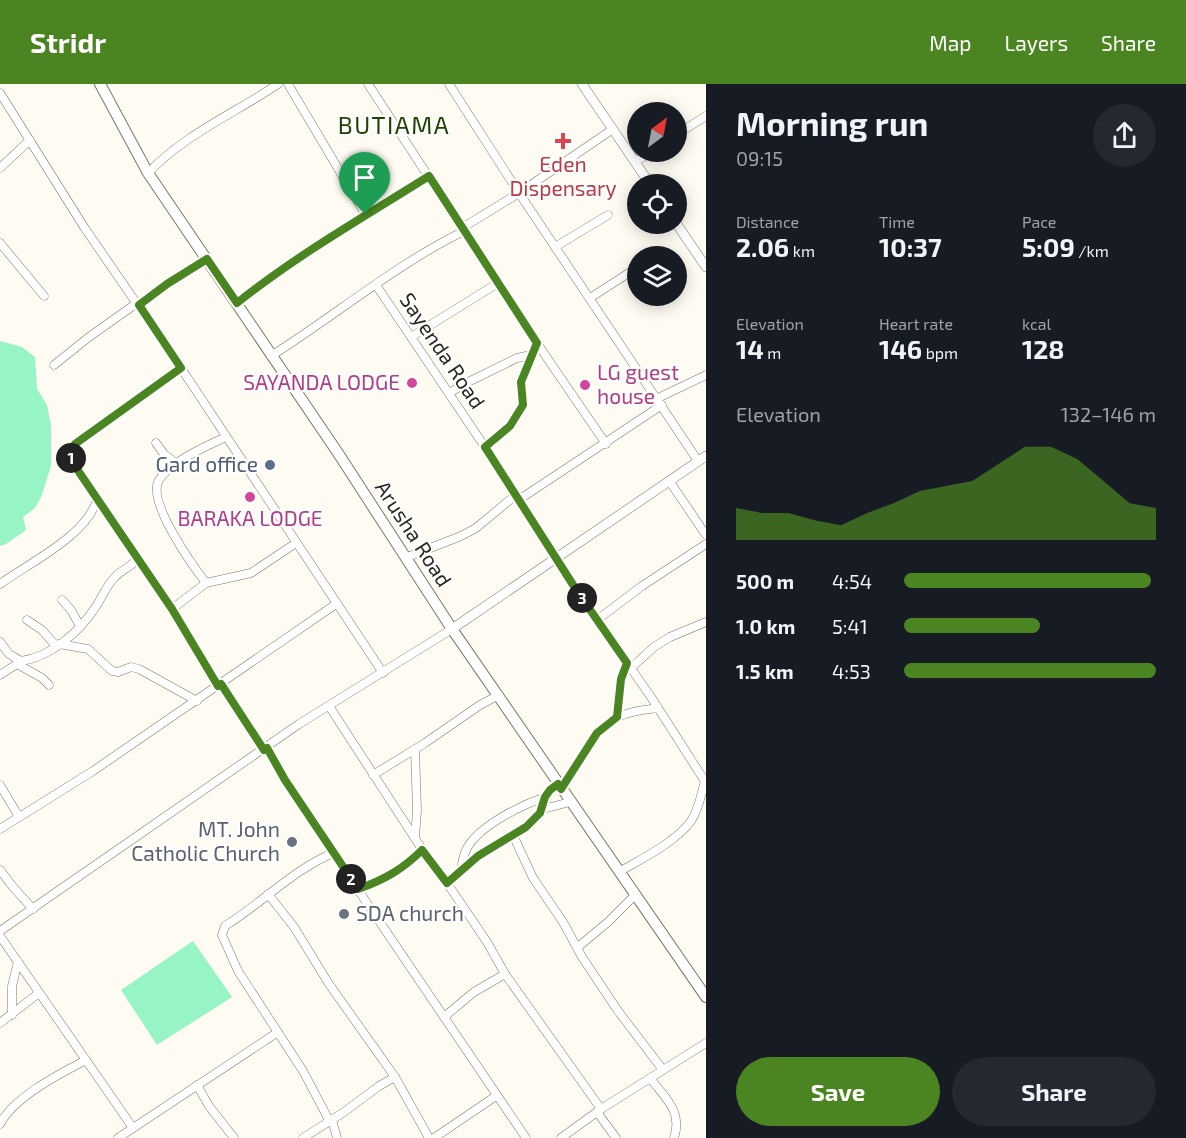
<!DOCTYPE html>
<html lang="en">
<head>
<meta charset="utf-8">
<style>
	:root { --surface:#171b24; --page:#242831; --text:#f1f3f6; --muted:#9ea1a6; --accent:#4b8521 }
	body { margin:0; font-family:"Exo 2",sans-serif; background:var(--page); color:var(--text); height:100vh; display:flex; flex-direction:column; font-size:22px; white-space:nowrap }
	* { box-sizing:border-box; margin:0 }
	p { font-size:20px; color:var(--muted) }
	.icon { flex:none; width:33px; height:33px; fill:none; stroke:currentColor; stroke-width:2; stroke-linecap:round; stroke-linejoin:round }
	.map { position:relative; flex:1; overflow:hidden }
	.details { display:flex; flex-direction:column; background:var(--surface); width:480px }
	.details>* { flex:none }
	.needle { width:39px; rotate:32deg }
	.fabs { position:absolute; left:627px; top:18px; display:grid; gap:12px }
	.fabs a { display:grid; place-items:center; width:60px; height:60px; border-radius:50%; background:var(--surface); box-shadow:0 3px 15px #0003; font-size:30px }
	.pin { position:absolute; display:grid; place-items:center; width:51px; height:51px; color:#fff; margin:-62px -26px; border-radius:50% 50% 50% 0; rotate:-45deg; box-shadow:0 0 6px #0007 }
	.pin .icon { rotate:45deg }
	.km { position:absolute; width:30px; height:30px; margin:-15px; border-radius:50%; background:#222; color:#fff; font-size:16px; line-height:30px; text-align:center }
	.round { display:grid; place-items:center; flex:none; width:63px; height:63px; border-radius:32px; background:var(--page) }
	.headline { display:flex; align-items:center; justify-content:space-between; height:102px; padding:0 30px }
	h1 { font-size:33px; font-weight:700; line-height:45px }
	.figures { display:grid; grid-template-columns:repeat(3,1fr); gap:9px; height:102px; padding:6px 30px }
	.figures div { display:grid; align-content:center }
	.figures b { font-size:26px; font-weight:700 }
	.figures small { font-size:16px; font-weight:400 }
	.figures p { font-size:16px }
	.chart { height:168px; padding:12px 30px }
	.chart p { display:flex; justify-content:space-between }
	.chart svg { width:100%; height:108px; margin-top:6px; fill:var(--accent); opacity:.7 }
	.cta { display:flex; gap:12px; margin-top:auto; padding:12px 30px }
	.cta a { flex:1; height:69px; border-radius:36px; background:var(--accent); color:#fff; font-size:24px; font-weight:700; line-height:69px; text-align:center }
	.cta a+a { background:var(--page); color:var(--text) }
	ul { padding:0 30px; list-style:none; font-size:20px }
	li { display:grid; grid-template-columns:96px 72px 1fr; align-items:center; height:45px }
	li i { height:15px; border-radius:8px; background:var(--accent) }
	header { display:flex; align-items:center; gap:36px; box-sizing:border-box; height:84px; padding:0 30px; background:var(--accent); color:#fff }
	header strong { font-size:28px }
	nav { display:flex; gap:33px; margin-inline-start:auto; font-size:21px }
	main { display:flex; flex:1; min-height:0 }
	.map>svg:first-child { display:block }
</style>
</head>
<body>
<header>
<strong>Stridr</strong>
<nav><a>Map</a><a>Layers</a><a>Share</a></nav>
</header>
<main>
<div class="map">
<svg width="706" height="1054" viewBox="0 0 706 1054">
	<rect width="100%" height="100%" fill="#fefbf3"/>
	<g fill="#97f4c4">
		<path d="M 0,257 L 22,263 L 35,273 L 37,305 L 47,321 L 51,341 L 51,382 L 41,413 L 35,424 L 23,433 L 26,446 L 6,460 L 0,462 Z"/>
		<path d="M 193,857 L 232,913 L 157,961 L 121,906 Z"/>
	</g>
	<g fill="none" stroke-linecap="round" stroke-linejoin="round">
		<defs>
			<g id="minor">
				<path d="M 288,0 L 365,130"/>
				<path d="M 368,0 L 545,271 L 606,360"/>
				<path d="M 449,0 L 519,109 L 698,377"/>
				<path d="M 0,9 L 84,143 L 181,284 L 383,589"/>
				<path d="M 676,51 L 706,32"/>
				<path d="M 635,78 L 651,68"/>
				<path d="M 0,84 L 30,56"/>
				<path d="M 148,89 C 184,51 235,29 278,0"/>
				<path d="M 462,144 L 519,109 L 613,45"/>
				<path d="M 0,159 L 44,212"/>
				<path d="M 555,163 L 608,131"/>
				<path d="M 376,201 L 501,387 L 577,507 L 651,613 L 706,699"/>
				<path d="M 590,214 L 638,183"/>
				<path d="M 237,219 C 297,171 364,133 429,92"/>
				<path d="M 139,221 L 182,190 L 207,175"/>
				<path d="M 411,253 L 498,199"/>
				<path d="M 271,272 C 336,231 395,181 464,147"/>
				<path d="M 54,281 L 89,253 L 137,219"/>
				<path d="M 181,284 L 71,363 L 69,369 L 79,389 L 172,525 L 218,602"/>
				<path d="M 449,309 L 466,299 L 517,274 L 531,271"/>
				<path d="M 658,314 L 706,291"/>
				<path d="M 156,359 L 164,370 L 177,380"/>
				<path d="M 485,363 L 510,342 L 523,321 L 521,298 L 531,271 L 537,259"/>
				<path d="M 670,398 L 706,451"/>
				<path d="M 520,415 L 662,321"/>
				<path d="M 405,474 L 461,452 L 476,444 L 517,410"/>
				<path d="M 206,499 C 193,482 146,417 159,396 C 171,377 207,362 226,353"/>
				<path d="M 0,500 C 29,479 88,451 97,415"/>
				<path d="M 62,516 L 71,526 L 80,542"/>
				<path d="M 172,525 L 206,499 L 251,489 L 296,459"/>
				<path d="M 27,536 L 42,546 L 56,562"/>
				<path d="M 597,536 L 642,502 L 706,460"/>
				<path d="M 0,558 L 9,570 L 21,577 C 51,573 79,548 95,524 C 102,514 107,500 116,492 C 123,485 130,484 137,475"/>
				<path d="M 59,560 L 88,565 L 112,587 L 118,588 L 131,583 L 139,585 L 197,617"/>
				<path d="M 17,580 L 42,594 L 49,601"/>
				<path d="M 631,584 L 654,563 L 670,553 L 706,538"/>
				<path d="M 0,591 L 20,578"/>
				<path d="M 221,600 L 264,666"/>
				<path d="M 329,622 L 431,779 L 447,799 L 487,858 L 505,890 L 601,1025"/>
				<path d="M 617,633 L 621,595 L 627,579"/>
				<path d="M 267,664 L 285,696 L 333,769 L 526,1054"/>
				<path d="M 373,691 L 425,659 L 480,621 L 499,611"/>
				<path d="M 0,701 L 19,733"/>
				<path d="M 561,705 C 577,681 590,648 616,634 C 629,627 644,626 658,624"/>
				<path d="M 543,725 L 570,718"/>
				<path d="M 0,745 L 93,687 L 336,520"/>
				<path d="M 513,751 L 533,794 L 563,838 L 582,873 L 618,927 L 663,986"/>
				<path d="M 415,753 L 417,727 L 415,665"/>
				<path d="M 0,786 L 13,803 L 33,825"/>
				<path d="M 461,787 C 462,779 463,771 467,764 C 480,741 522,721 545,713"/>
				<path d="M 619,788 C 641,775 676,758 691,737 C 699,726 701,710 705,697"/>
				<path d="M 447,799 L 478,772 L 526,743 L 540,729 L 550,706 L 558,700"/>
				<path d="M 358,805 C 384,796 403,785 422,766"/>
				<path d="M 268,810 L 294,843 L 329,900 L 395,993 L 429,1054"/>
				<path d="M 0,847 L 299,640 L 452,545"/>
				<path d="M 0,852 L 133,1044"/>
				<path d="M 578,863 L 608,838 L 635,811"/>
				<path d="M 12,931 L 12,902 L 18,878"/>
				<path d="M 444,933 L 474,908 L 505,890"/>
				<path d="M 0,939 L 39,909"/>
				<path d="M 650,994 C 665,1014 683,1027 674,1054"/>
				<path d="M 197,1001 L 209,1022 L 234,1054"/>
				<path d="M 597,1028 L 616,1054"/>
				<path d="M 332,1036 L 337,1054"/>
				<path d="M 330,1038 L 303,987 L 238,887 L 222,851 L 225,842 C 262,819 293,786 333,769"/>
				<path d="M 0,1040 C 14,1013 59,990 86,976"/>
				<path d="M 118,1054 L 278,948"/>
				<path d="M 303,1054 L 344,1028 L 379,1002 L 395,993"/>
				<path d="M 434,1054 L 496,1012"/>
				<path d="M 561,1054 L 601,1025 L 706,959"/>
			</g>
			<g id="tertiary">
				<path d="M 582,0 L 650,100"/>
				<path d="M 676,139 L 706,183"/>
				<path d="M 452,545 L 706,372"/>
			</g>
			<path id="secondary" d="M 100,0 L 148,89 L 338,369 L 452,545 L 706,913"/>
		</defs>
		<use href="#minor" stroke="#7e7767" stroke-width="9"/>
		<use href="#tertiary" stroke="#7e7767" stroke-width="10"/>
		<use href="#secondary" stroke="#7e7767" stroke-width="12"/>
		<use href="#minor" stroke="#fff" stroke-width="8"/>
		<use href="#tertiary" stroke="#fff" stroke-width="9"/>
		<use href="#secondary" stroke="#fff" stroke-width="10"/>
	</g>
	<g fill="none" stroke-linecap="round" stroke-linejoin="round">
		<defs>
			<path id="route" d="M 429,92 L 537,259 L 521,298 L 523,321 L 510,342 L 485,363 L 577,507 L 627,579 L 621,595 L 617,633 L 597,649 L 561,705 L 558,700 L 550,706 L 545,713 L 540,729 L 526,743 L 478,772 L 447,799 L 422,766 C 403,785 384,796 358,805 L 285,696 L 267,664 L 264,666 L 221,600 L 218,602 L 172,525 L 79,388 L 69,369 L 75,360 L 181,284 L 139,221 L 167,200 L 207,175 L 237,219 C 297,171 364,133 429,92 Z"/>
		</defs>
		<use href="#route" stroke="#fff" stroke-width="12"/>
		<use href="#route" stroke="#4b8521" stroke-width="8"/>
	</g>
	<path fill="#e0444e" stroke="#fff" stroke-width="2" d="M560 48h6v6h6v6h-6v6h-6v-6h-6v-6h6z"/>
	<g fill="#d1479c" stroke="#fff" stroke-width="2">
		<circle cx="412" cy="299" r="6"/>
		<circle cx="585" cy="301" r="6"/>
		<circle cx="250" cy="413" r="6"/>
	</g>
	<circle fill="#5c6f8a" stroke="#fff" stroke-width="2" cx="270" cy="381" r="6"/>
	<g fill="#6b7280" stroke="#fff" stroke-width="2">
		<circle cx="292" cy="758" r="6"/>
		<circle cx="344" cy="830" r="6"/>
	</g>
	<g text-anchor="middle" stroke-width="4.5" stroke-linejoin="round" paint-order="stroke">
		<g font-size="21" fill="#be3a42" stroke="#fff">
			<text x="563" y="88">Eden<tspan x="563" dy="24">Dispensary</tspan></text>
		</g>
		<g font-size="21" fill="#2b2821" stroke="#fff">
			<text transform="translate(442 267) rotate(56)" y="7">Sayenda Road</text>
			<text transform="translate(413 450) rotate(57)" y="7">Arusha Road</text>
		</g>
		<g font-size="21" fill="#b23c85" stroke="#fff" text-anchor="start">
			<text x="597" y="296">LG guest<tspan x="597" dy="24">house</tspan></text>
			<text x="400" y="306" text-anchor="end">SAYANDA LODGE</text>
			<text x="250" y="442" text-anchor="middle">BARAKA LODGE</text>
		</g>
		<g font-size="21" fill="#4e5e75" stroke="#fff" text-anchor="end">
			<text x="258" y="388">Gard office</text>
		</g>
		<g font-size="21" fill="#5b616d" stroke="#fff" text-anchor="end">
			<text x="280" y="753">MT. John<tspan x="280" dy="24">Catholic Church</tspan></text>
			<text x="356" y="837" text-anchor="start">SDA church</text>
		</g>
		<g font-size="24" letter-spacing="1.5" fill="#1f4301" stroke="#fff">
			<text x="394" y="50">BUTIAMA</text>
		</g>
	</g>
</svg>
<div class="fabs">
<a><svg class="needle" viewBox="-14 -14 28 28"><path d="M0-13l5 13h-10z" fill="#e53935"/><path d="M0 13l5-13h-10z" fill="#9ea1a6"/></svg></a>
<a><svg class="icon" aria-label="locate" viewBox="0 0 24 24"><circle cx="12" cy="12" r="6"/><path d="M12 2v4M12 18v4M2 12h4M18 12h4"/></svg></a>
<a><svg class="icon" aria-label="layers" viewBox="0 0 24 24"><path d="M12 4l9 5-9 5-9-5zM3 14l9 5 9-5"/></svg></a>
</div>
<div class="pin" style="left:365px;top:130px;background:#1e9e55"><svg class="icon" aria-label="arrive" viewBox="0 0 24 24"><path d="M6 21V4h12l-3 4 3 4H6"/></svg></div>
<b class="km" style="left:71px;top:374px">1</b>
<b class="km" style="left:351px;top:795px">2</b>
<b class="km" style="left:582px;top:514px">3</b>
</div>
<section class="details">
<div class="headline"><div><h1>Morning run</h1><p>09:15</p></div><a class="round"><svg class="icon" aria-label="share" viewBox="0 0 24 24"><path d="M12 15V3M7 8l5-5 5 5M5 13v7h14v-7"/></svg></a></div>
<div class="figures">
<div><p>Distance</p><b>2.06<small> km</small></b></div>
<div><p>Time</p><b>10:37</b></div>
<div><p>Pace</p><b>5:09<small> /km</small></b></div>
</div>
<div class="figures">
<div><p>Elevation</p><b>14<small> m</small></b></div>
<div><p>Heart rate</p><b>146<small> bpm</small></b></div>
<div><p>kcal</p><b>128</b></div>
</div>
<div class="chart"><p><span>Elevation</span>132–146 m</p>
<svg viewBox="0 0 160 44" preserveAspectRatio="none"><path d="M0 44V31L10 33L20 33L30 36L40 38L50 33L60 29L70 24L80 22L90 20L100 13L110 6L120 6L130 11L140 20L150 29L160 31V44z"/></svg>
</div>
<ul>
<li><b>500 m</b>4:54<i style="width:98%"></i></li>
<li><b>1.0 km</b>5:41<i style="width:54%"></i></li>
<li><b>1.5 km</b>4:53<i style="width:100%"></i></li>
</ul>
<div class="cta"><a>Save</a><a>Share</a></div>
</section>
</main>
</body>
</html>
